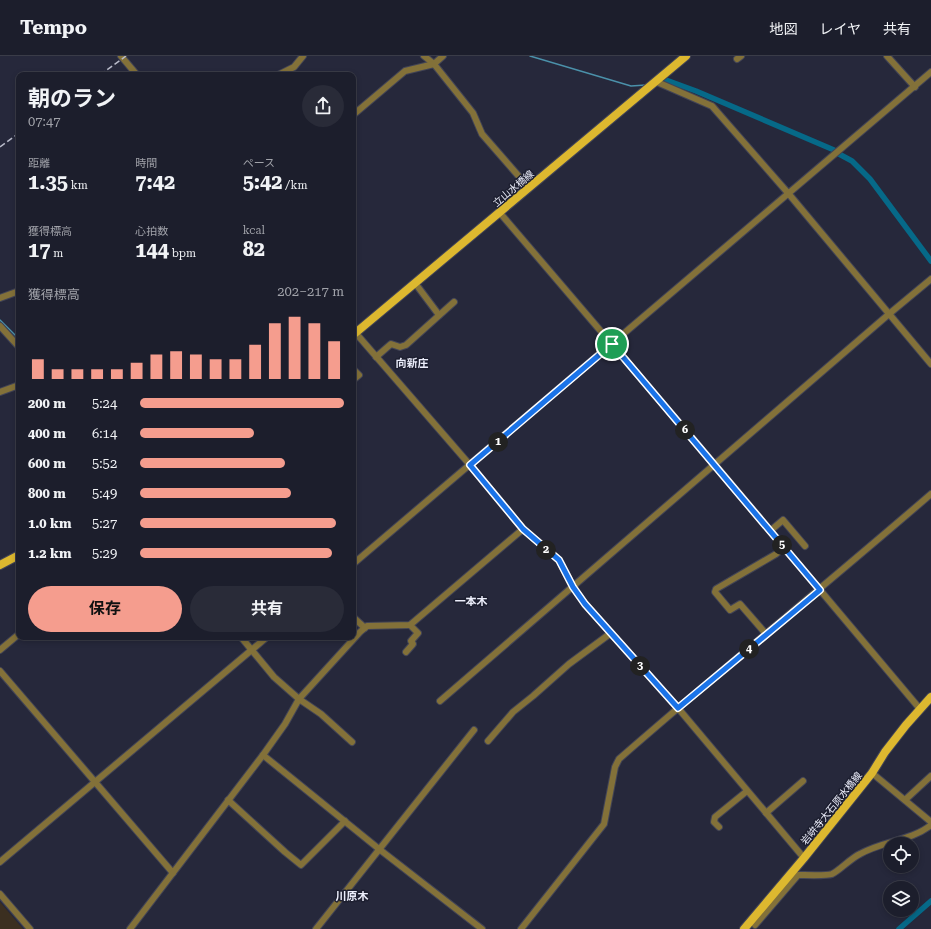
<!DOCTYPE html>
<html lang="ja">
<head>
<meta charset="utf-8">
<style>
	:root { --surface:#1c1e2c; --page:#292b38; --text:#f1f3f6; --muted:#a0a2a9; --line:#3a3c48; --accent:#f59d8e }
	body { margin:0; font-family:"Roboto Serif","Noto Sans JP",serif; background:var(--page); color:var(--text); height:100vh; display:flex; flex-direction:column; font-size:15px; white-space:nowrap }
	* { box-sizing:border-box; margin:0 }
	p { font-size:13px; color:var(--muted) }
	.icon { flex:none; width:22px; height:22px; fill:none; stroke:currentColor; stroke-width:2; stroke-linecap:round; stroke-linejoin:round }
	.map { position:relative; flex:1; overflow:hidden }
	.sheet { position:absolute; left:16px; top:16px; width:340px; height:568px; display:flex; flex-direction:column; background:var(--surface); border-radius:8px; box-shadow:0 2px 6px #0003,0 0 0 1px var(--line) }
	.sheet>* { flex:none }
	.buttons { position:absolute; left:883px; top:781px; display:grid; gap:8px }
	.buttons a { display:grid; place-items:center; width:36px; height:36px; border-radius:50%; background:var(--surface); box-shadow:0 2px 6px #0003,0 0 0 1px var(--line); font-size:20px }
	.pin { position:absolute; display:grid; place-items:center; width:34px; height:34px; color:#fff; margin:-17px; border:2px solid #fff; border-radius:50%; box-shadow:0 1px 4px #0007 }
	.km { position:absolute; width:20px; height:20px; margin:-10px; border-radius:50%; background:#222; color:#fff; font-size:11px; line-height:20px; text-align:center }
	.round { display:grid; place-items:center; flex:none; width:42px; height:42px; border-radius:21px; background:var(--page) }
	.head { display:flex; align-items:center; justify-content:space-between; height:68px; padding:0 12px }
	h1 { font-size:22px; font-weight:700; line-height:30px }
	.metrics { display:grid; grid-template-columns:repeat(3,1fr); gap:6px; height:68px; padding:4px 12px }
	.metrics div { display:grid; align-content:center }
	.metrics b { font-size:20px; font-weight:700 }
	.metrics small { font-size:11px; font-weight:400 }
	.metrics p { font-size:11px }
	.chart { height:112px; padding:8px 12px }
	.chart p { display:flex; justify-content:space-between }
	.chart svg { width:100%; height:72px; margin-top:4px; stroke:var(--accent); stroke-width:6 }
	.primary-button { display:flex; gap:8px; margin-top:auto; padding:8px 12px }
	.primary-button a { flex:1; height:46px; border-radius:24px; background:var(--accent); color:#111; font-size:16px; font-weight:700; line-height:46px; text-align:center }
	.primary-button a+a { background:var(--page); color:var(--text) }
	ul { padding:0 12px; list-style:none; font-size:13px }
	li { display:grid; grid-template-columns:64px 48px 1fr; align-items:center; height:30px }
	li i { height:10px; border-radius:5px; background:var(--accent) }
	header { display:flex; align-items:center; gap:24px; box-sizing:border-box; height:56px; padding:0 20px; background:var(--surface); border-bottom:1px solid var(--line) }
	header strong { font-size:19px }
	nav { display:flex; gap:22px; margin-inline-start:auto; font-size:14px }
	.map>svg:first-child { display:block }
</style>
</head>
<body>
<header>
<strong>Tempo</strong>
<nav><a>地図</a><a>レイヤ</a><a>共有</a></nav>
</header>
<div class="map">
<svg width="931" height="873" viewBox="0 0 931 873">
	<rect width="100%" height="100%" fill="#26283b"/>
	<path fill="#3b2f20" d="M 0,846 L 23,873 L 0,873 Z"/>
	<g fill="none" stroke-linecap="round" stroke-linejoin="round">
		<g stroke="#4b91aa" stroke-width="1.5">
			<path d="M 530,0 L 631,30 L 646,29"/>
			<path d="M 0,264 L 19,283"/>
		</g>
		<g stroke="#066988" stroke-width="5.5">
			<path d="M 663,25 L 666,24 L 696,35 L 834,94"/>
			<path d="M 839,98 L 852,105 L 870,123 L 931,205"/>
			<path d="M 899,873 L 931,845"/>
		</g>
		<defs>
			<g id="minor">
				<path d="M 121,0 L 137,19"/>
				<path d="M 424,0 L 434,8 L 473,57 L 482,78 L 529,132"/>
				<path d="M 887,0 L 915,31"/>
				<path d="M 737,3 L 741,0"/>
				<path d="M 278,19 L 294,11 L 303,0"/>
				<path d="M 657,26 L 712,50 L 788,137 L 931,308"/>
				<path d="M 353,59 L 405,15 L 434,8 L 443,0"/>
				<path d="M 500,157 L 715,409 L 920,653"/>
				<path d="M 415,227 L 439,259"/>
				<path d="M 0,242 L 19,235"/>
				<path d="M 0,270 L 19,291"/>
				<path d="M 354,275 L 470,409 L 523,473 L 559,504 L 573,531 L 585,548 L 678,652 L 804,802"/>
				<path d="M 376,301 L 391,288 L 400,291 L 406,289 L 454,246"/>
				<path d="M 353,313 L 359,319 L 353,324"/>
				<path d="M 0,336 L 19,329"/>
				<path d="M 770,475 L 783,464 L 805,490"/>
				<path d="M 353,508 L 931,16"/>
				<path d="M 353,561 L 365,572"/>
				<path d="M 766,578 L 740,548 L 730,554 L 715,536 L 716,533 L 776,498 L 784,491"/>
				<path d="M 241,581 L 274,621 L 299,643 L 321,658 L 352,686"/>
				<path d="M 0,594 L 19,578"/>
				<path d="M 406,596 L 413,588 L 411,585 L 418,577 L 410,569"/>
				<path d="M 0,615 L 173,817"/>
				<path d="M 440,645 L 889,258 L 931,223"/>
				<path d="M 488,685 L 513,656 L 533,640 L 569,608 L 611,577"/>
				<path d="M 263,699 L 379,793 L 482,873"/>
				<path d="M 872,717 L 931,766"/>
				<path d="M 228,744 L 285,796 L 301,809 L 345,765"/>
				<path d="M 905,744 L 931,720"/>
				<path d="M 766,757 L 803,725"/>
				<path d="M 719,771 L 714,766 L 715,761 L 747,735"/>
				<path d="M 0,806 L 267,581"/>
				<path d="M 0,838 L 30,873"/>
				<path d="M 755,869 L 798,819 C 805,819 827,820 832,818 C 839,815 851,802 860,798 C 882,785 911,785 931,769"/>
				<path d="M 130,873 L 263,699 L 285,668 L 299,643 L 360,576 L 367,570 L 410,569 L 523,473"/>
				<path d="M 316,873 L 474,674"/>
				<path d="M 521,873 L 604,768 L 615,711 L 619,703 C 722,613 828,527 931,438"/>
			</g>
			<g id="major">
				<path d="M 353,279 L 686,0"/>
				<path d="M 0,509 L 19,499"/>
				<path d="M 744,873 L 804,802 L 872,717 L 885,696 L 906,669 L 931,641"/>
			</g>
		</defs>
		<use href="#minor" stroke="#424456" stroke-width="8"/>
		<use href="#major" stroke="#424456" stroke-width="10"/>
		<use href="#minor" stroke="#837139" stroke-width="6"/>
		<use href="#major" stroke="#ddb82f" stroke-width="8"/>
		<g stroke="#b9bbca" stroke-width="1.5" stroke-dasharray="6 3" stroke-linecap="butt">
			<path d="M 100,19 L 126,0"/>
			<path d="M 0,91 L 19,77"/>
		</g>
	</g>
	<g fill="none" stroke-linecap="round" stroke-linejoin="round">
		<defs>
			<path id="route" d="M 612,288 L 820,534 L 678,652 L 585,548 L 573,531 L 559,504 L 523,473 L 470,409 Z"/>
		</defs>
		<use href="#route" stroke="#fff" stroke-width="8"/>
		<use href="#route" stroke="#1a73e8" stroke-width="5"/>
	</g>
	<g text-anchor="middle" stroke-width="3" stroke-linejoin="round" paint-order="stroke">
		<g font-size="10" fill="#eceefb" stroke="#1d1f30">
			<text transform="translate(513 132) rotate(-40)" y="4">立山水橋線</text>
			<text transform="translate(831 752) rotate(-51)" y="4">岩峅寺大石原水橋線</text>
		</g>
		<g font-size="11" font-weight="bold" fill="#eceefb" stroke="#1d1f30">
			<text x="412" y="311">向新庄</text>
			<text x="471" y="549">一本木</text>
			<text x="352" y="844">川原木</text>
		</g>
	</g>
</svg>
<div class="buttons">
<a><svg class="icon" aria-label="locate" viewBox="0 0 24 24"><circle cx="12" cy="12" r="6"/><path d="M12 2v4M12 18v4M2 12h4M18 12h4"/></svg></a>
<a><svg class="icon" aria-label="layers" viewBox="0 0 24 24"><path d="M12 4l9 5-9 5-9-5zM3 14l9 5 9-5"/></svg></a>
</div>
<div class="pin" style="left:612px;top:288px;background:#1e9e55"><svg class="icon" aria-label="arrive" viewBox="0 0 24 24"><path d="M6 21V4h12l-3 4 3 4H6"/></svg></div>
<b class="km" style="left:498px;top:386px">1</b>
<b class="km" style="left:546px;top:494px">2</b>
<b class="km" style="left:640px;top:610px">3</b>
<b class="km" style="left:749px;top:593px">4</b>
<b class="km" style="left:782px;top:489px">5</b>
<b class="km" style="left:685px;top:374px">6</b>
<section class="sheet">
<div class="head"><div><h1>朝のラン</h1><p>07:47</p></div><a class="round"><svg class="icon" aria-label="share" viewBox="0 0 24 24"><path d="M12 15V3M7 8l5-5 5 5M5 13v7h14v-7"/></svg></a></div>
<div class="metrics">
<div><p>距離</p><b>1.35<small> km</small></b></div>
<div><p>時間</p><b>7:42</b></div>
<div><p>ペース</p><b>5:42<small> /km</small></b></div>
</div>
<div class="metrics">
<div><p>獲得標高</p><b>17<small> m</small></b></div>
<div><p>心拍数</p><b>144<small> bpm</small></b></div>
<div><p>kcal</p><b>82</b></div>
</div>
<div class="chart"><p><span>獲得標高</span>202–217 m</p>
<svg viewBox="0 0 160 44" preserveAspectRatio="none"><path d="M5 44V32M15 44V38M25 44V38M35 44V38M45 44V38M55 44V34M65 44V29M75 44V27M85 44V29M95 44V32M105 44V32M115 44V23M125 44V10M135 44V6M145 44V10M155 44V21"/></svg>
</div>
<ul>
<li><b>200 m</b>5:24<i style="width:100%"></i></li>
<li><b>400 m</b>6:14<i style="width:56%"></i></li>
<li><b>600 m</b>5:52<i style="width:71%"></i></li>
<li><b>800 m</b>5:49<i style="width:74%"></i></li>
<li><b>1.0 km</b>5:27<i style="width:96%"></i></li>
<li><b>1.2 km</b>5:29<i style="width:94%"></i></li>
</ul>
<div class="primary-button"><a>保存</a><a>共有</a></div>
</section>
</div>
</body>
</html>
